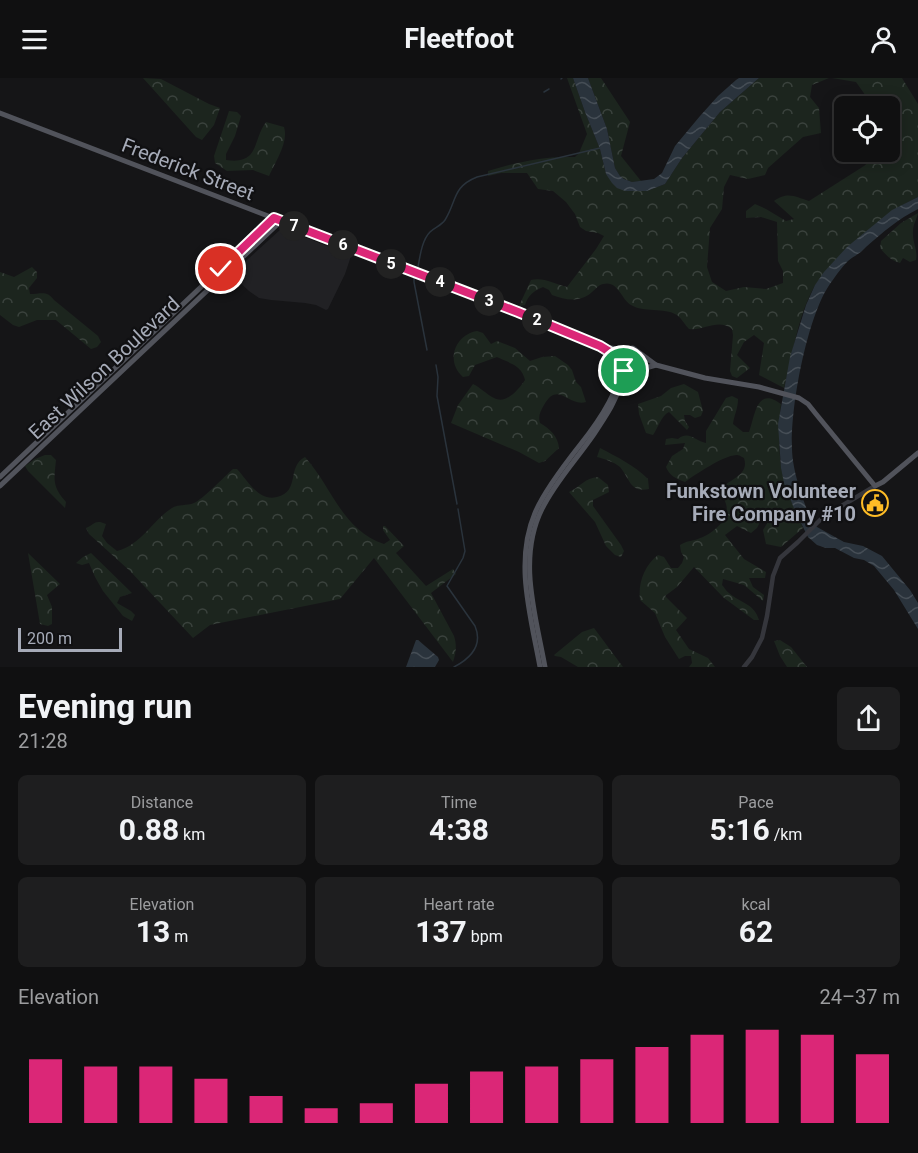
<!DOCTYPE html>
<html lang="en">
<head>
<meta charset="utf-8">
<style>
	:root { --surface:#101011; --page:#1e1e1f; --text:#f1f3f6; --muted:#9c9d9f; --line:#303031; --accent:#db2777 }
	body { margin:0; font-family:Roboto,sans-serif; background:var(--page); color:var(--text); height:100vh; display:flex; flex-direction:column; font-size:22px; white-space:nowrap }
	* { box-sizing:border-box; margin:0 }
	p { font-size:20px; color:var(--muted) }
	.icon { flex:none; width:33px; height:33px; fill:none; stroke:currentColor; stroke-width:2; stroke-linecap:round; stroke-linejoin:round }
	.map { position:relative; height:589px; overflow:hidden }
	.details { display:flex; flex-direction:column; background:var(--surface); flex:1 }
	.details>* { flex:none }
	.controls { position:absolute; left:834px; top:18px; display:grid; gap:12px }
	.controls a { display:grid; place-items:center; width:66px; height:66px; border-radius:9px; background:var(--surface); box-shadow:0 3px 15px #0003,0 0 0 2px var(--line); font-size:30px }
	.scale { position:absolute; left:18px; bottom:15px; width:104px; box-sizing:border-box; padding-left:6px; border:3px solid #a6abb8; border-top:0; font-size:16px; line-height:21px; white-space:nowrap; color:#a6abb8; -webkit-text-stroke:4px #101012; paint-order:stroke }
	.pin { position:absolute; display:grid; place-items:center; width:51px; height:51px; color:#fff; margin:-26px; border:3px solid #fff; border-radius:50%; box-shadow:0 2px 6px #0007 }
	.km { position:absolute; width:30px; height:30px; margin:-15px; border-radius:50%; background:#222; color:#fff; font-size:16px; line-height:30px; text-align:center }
	.round { display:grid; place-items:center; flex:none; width:63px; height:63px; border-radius:9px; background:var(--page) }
	.headline { display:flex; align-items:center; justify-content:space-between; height:102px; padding:0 18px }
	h1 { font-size:33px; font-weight:700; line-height:45px }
	.figures { display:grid; grid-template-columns:repeat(3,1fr); gap:9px; height:102px; padding:6px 18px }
	.figures div { display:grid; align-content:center; border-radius:9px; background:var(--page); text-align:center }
	.figures b { font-size:30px; font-weight:700 }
	.figures small { font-size:16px; font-weight:400 }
	.figures p { font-size:16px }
	.chart { height:168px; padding:12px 18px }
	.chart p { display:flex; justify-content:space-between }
	.chart svg { width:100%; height:108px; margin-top:6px; stroke:var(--accent); stroke-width:6 }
	header { display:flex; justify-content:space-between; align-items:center; height:78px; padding:0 18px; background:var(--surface); font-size:27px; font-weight:700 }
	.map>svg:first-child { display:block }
</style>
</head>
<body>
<header><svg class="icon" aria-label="menu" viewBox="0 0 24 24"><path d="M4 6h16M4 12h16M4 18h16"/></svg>Fleetfoot<svg class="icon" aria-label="person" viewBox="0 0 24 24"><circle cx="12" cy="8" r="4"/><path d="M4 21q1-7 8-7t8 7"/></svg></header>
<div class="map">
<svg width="918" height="589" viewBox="0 0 918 589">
	<defs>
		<pattern id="forest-crowns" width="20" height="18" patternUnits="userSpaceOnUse" patternTransform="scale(1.5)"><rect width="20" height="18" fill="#1c251e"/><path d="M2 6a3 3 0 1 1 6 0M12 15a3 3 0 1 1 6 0" fill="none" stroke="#3a423d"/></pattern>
		<pattern id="water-waves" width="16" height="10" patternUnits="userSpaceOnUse" patternTransform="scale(1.5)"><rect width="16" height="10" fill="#2a333c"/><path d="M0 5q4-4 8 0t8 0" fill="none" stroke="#464e56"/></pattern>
	</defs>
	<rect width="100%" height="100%" fill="#151517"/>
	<path fill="#212124" d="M 281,151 L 284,151 L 350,177 L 350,181 L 345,196 L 328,231 L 326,232 L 316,227 L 305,225 L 271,222 L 259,220 L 249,213 L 235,200 L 234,196 L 236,192 Z"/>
	<g fill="url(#forest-crowns)">
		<path d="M 143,0 L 161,1 L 209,26 L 220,30 L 214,47 L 202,62 L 196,59 Z"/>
		<path d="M 567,0 L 573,0 L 585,34 L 600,71 L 606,96 L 647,113 L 665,106 L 682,80 L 720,34 L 759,0 L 829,0 L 812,7 L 810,19 L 819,30 L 821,55 L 803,59 L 768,90 L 765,97 L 748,101 L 730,97 L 724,109 L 722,131 L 710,150 L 707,189 L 712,204 L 726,213 L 744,209 L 766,211 L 783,205 L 783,193 L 778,183 L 777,144 L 761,139 L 746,140 L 746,133 L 755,126 L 766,131 L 786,143 L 794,141 L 774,123 C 788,113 795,119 809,123 L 864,88 L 881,74 L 890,74 L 890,67 L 893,64 L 890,57 L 890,28 L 873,28 L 856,4 L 832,0 L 902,0 L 918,26 L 918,119 C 885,134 861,159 836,185 C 829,192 819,200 814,209 C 797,240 793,277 784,310 L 759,297 L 764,265 L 754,257 L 744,264 L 737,277 L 750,290 L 737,300 L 732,298 L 730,293 L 733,257 L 732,251 C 718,240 704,253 689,251 C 685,247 682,241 677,237 C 664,229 644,235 631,227 C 621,221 618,202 603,206 C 598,207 596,211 592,214 C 580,225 566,222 552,217 L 549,212 L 543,209 C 534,213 528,217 525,227 L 519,228 L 531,202 C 543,199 555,206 567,209 L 596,171 L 604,158 L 598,155 L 586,153 L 580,149 L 575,136 L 566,124 L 553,113 L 538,111 L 527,95 L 501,95 L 488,98 L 488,93 C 518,84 543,78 575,79 L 579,75 L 587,56 Z"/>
		<path d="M 588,0 L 601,0 L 630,44 L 621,78 L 641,103 L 632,104 L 624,101 L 620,98 L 615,90 L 607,51 Z"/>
		<path d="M 229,33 L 237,34 L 241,38 L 235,58 L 226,76 L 226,82 C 260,87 252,63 266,44 L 284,49 C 289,64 275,84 269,98 L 253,92 L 227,93 L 215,85 L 214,78 Z"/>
		<path d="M 918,135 C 917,141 913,146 913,153 C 912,164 918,172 916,182 L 910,184 L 903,180 L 900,185 C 891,183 886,177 880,170 L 881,163 L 901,145 Z"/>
		<path d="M 32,189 L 37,194 L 37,200 L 29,210 L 30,216 C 41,216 47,212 54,222 L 98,258 L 101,264 L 97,269 L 91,271 L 56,242 L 37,242 L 19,249 L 13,247 L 0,237 L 0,194 L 14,199 Z"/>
		<path d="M 477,253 L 483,255 L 491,266 L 497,263 L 515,270 L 530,283 L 542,279 L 555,278 L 568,287 L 572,292 L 576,304 L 581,309 L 586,324 C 568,329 558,302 544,327 C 540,334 538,338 540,345 C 550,351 558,358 559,370 L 545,383 L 539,385 L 519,374 L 451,345 L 458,327 L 473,306 C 481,310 486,316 494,320 C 506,327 519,311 525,302 C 522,287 509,285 497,279 L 475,287 L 469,298 L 463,299 C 445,283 455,257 477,253 Z"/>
		<path d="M 684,306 L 698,314 L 703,333 L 701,338 L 695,340 L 690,337 L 684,337 L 685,343 L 689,349 L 687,352 L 669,334 C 661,338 658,350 653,357 L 646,355 L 639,336 L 638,326 L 661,318 L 671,310 Z"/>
		<path d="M 732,318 L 738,321 C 738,331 734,337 733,346 L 743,354 L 749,354 C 755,339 756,307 781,326 C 778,348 778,385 785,406 C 790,421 796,436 803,450 L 781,469 L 766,466 L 763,452 L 771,439 L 760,444 L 757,450 L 751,455 L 737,448 L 725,457 L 744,481 L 766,494 L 765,500 L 749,500 L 753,509 L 764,517 L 763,523 L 744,507 L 723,501 L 722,507 C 724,509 726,513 729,515 C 740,525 754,525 759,542 L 754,542 L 724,520 L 694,489 L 677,509 L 665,518 L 687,540 L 676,552 L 689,571 L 708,580 L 715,589 L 689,589 L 692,585 L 691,578 L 685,578 L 679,581 L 665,559 L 655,535 L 640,522 C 638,505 644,488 658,477 L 664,479 L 671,490 L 678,490 L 682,485 L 684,479 L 681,474 L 680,467 C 686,463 692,463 698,461 C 711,457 731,442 726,426 C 725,422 722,417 719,413 C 728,401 750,398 744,380 C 740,378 740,377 736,377 C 723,378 696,396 685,404 C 676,401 669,397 666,389 L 672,378 L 683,371 L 685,365 L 665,367 L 666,361 L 672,360 L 678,361 C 689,352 695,363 706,365 L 706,353 L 726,320 Z"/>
		<path d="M 600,370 C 617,379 634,387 648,401 L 649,411 C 630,415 630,401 620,389 C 614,384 605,381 597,379 Z"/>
		<path d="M 45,377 L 51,377 L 56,382 C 54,402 52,408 66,424 L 65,430 L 28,393 L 25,388 L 35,381 Z"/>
		<path d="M 305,379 C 332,409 342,452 384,466 L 390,462 L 383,452 L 383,448 L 385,448 L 404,468 L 396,475 L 426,508 L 453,491 L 456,496 L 431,515 L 454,558 C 457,567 456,575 453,584 L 374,480 L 340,521 L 210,547 L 193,560 L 130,493 L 89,456 L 86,450 C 95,446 95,441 106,446 L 102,458 L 107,465 L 117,473 C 141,467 152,443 172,430 C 178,426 187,428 194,425 C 202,422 225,398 233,391 L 237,391 C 248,403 259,424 277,419 C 301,413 286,389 305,379 Z"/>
		<path d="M 598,399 L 608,407 L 609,414 L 593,422 L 593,428 L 621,467 L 624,473 L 621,479 L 615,477 L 606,468 L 595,444 L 569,414 C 580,409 585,400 598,399 Z"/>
		<path d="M 28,475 L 60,506 L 47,517 L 52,529 L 52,546 L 48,548 L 40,546 Z"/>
		<path d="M 91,475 L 132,515 L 120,519 L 117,525 L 131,533 L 135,537 L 132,543 L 123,538 L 103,513 L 95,499 L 89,485 L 82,487 L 76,485 L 83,479 Z"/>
		<path d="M 594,550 L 623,589 L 578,589 L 561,579 L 555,578 L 554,577 L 582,554 Z"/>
		<path d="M 780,562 L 791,569 L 807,589 L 787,589 L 780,578 L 774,563 Z"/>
	</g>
	<g fill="url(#water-waves)">
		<path d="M 573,0 L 588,0 L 607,51 L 615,90 L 620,98 L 624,101 L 632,104 L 654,101 L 662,95 L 675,68 L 700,38 L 718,18 L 736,2 L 739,0 L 759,0 L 720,34 L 682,80 L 665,106 L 647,113 L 625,113 L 617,110 L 612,105 L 606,96 L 600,71 L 585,34 Z"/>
		<path d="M 918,119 L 918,131 C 898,141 883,154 866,169 C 861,175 854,178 848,183 C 841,190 834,200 828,209 C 806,243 787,342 793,383 C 796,403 804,425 812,444 L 817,449 L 844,464 L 863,468 L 882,478 L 910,512 L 918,525 L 918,551 L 894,512 L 874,488 L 864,482 L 854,480 L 835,470 L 826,470 L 817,467 L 808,459 L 795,433 L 784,405 L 781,390 L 778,346 L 790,279 L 806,227 L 815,207 L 824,194 L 847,169 L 892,132 Z"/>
		<path d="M 416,562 L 418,562 L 438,579 L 439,582 L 435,589 L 406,589 Z"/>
	</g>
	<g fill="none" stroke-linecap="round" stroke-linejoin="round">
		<g stroke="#2a333c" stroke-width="1.5">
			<path d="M 561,1 L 562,0"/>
			<path d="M 544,14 L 549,11"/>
			<path d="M 418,189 C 420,178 422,162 430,154 C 435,149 441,148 445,142 C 457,123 452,109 477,99 L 600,70"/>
			<path d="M 414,199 L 414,204 L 427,272"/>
			<path d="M 436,287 L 438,299 L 437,318 L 457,426"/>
			<path d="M 454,589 C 471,580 483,567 475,548 L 447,508 L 463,480 L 465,473 L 458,431"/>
		</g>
		<path stroke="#35363c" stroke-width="4.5" d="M 744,589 L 752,579 L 762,560 L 767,538 L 773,498 L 780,480 L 798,464 L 823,439 L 875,408"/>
		<g stroke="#51535b" stroke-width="5">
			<path d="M 0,35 L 518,234 L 600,268 L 617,271 L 633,270 L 656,287 L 705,300 L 759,309 L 799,320 L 808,326 L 816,336 L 875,408 L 883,404 L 918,375"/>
			<path d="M 604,270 L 613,276 L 619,287 L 624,293 L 632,294 L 656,287"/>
			<path d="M 0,399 L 274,140"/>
			<path d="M 0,408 L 281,143"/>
			<path d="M 540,589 C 531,539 514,484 535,435 C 544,413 565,386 580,367 C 596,347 618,316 621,290"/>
			<path d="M 545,589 C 536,538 517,481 542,431 C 555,404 577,381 594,356 C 600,347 606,338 611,329 C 618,316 621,303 632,294"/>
		</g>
	</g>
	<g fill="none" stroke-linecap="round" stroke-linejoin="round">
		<defs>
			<path id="route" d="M 221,191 L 274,140 L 518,234 L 600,268 L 613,276 L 618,287 L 624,293"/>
		</defs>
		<use href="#route" stroke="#fff" stroke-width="12"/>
		<use href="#route" stroke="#db2777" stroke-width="8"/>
	</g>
	<defs>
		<symbol id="civic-ring" viewBox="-11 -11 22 22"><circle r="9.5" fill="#101012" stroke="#febc26" stroke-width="1.5"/><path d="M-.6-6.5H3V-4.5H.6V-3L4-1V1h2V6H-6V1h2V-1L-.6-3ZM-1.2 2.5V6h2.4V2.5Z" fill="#febc26"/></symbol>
	</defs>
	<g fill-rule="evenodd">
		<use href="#civic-ring" x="860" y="410" width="30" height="30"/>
	</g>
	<g text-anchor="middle" stroke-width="4.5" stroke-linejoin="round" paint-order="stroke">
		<g font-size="20" fill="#a6abb8" stroke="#101012">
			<text transform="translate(188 91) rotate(21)" y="7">Frederick Street</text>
			<text transform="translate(104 290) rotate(-43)" y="7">East Wilson Boulevard</text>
		</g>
		<g font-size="20" font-weight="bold" fill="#a6abb8" stroke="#101012" text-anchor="end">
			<text x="856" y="420">Funkstown Volunteer<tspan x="856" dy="23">Fire Company #10</tspan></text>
		</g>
	</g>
</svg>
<div class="controls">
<a><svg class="icon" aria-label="locate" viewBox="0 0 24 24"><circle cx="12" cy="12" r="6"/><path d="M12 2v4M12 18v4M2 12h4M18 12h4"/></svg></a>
</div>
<div class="scale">200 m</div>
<div class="pin" style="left:624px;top:293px;background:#1e9e55"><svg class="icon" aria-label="arrive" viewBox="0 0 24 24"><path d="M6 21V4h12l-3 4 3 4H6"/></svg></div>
<div class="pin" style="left:221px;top:191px;background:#d93025"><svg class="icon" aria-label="check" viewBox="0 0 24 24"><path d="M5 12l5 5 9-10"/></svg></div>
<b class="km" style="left:537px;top:242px">2</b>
<b class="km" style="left:489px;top:223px">3</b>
<b class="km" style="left:440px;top:204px">4</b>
<b class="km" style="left:391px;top:186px">5</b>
<b class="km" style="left:343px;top:167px">6</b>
<b class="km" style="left:294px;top:148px">7</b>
</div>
<section class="details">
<div class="headline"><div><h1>Evening run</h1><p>21:28</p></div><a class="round"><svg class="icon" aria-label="share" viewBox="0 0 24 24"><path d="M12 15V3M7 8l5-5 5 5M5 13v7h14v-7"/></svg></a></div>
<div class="figures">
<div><p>Distance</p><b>0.88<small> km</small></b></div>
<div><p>Time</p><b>4:38</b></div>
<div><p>Pace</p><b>5:16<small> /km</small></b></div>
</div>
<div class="figures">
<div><p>Elevation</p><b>13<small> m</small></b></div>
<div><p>Heart rate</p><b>137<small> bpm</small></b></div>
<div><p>kcal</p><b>62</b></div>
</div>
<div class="chart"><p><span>Elevation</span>24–37 m</p>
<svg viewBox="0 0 160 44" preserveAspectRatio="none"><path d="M5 44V18M15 44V21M25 44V21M35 44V26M45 44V33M55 44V38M65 44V36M75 44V28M85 44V23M95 44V21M105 44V18M115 44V13M125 44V8M135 44V6M145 44V8M155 44V16"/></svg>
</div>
</section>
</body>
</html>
